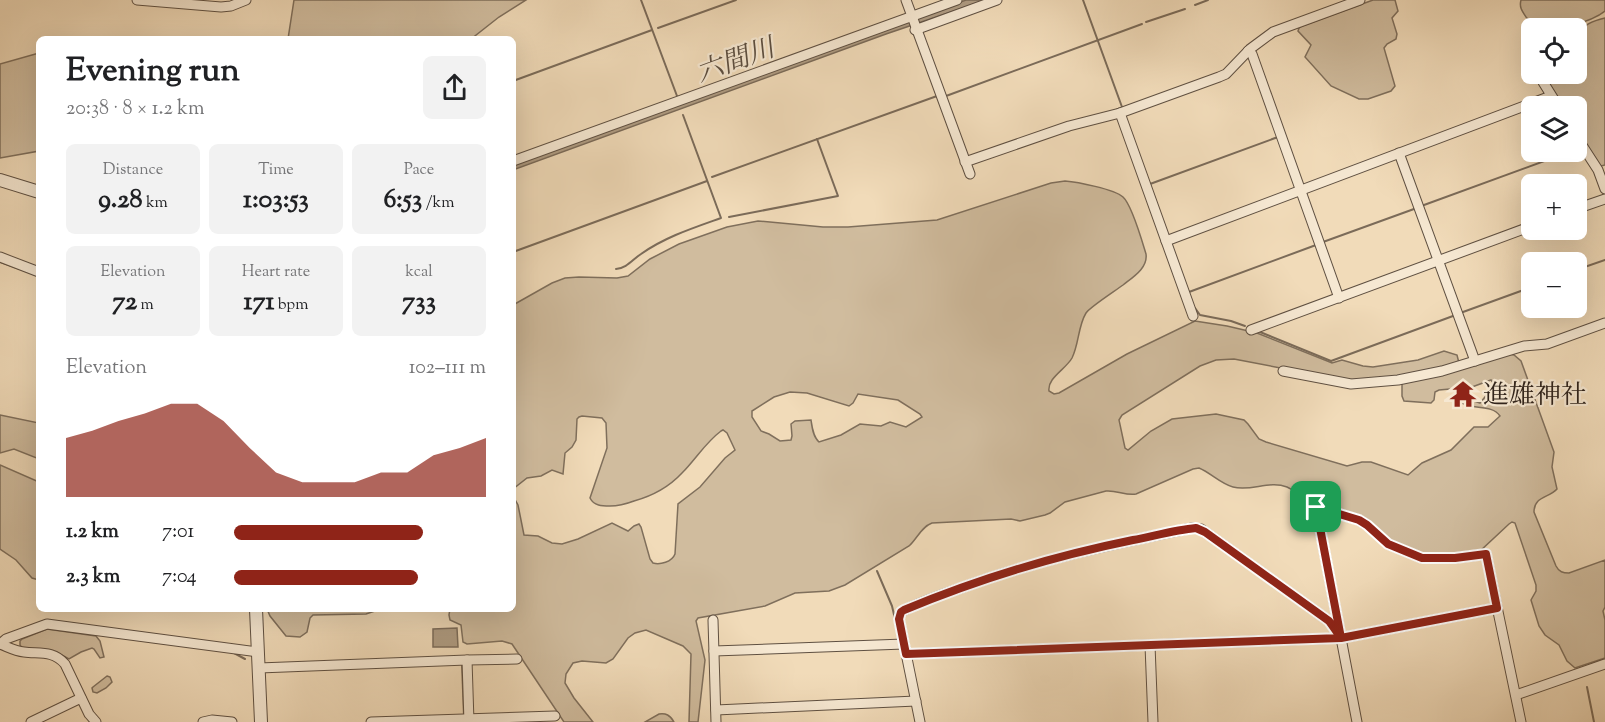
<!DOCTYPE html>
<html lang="en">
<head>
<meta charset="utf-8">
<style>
	:root { --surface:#fff; --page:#f2f2f2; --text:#202124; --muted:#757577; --accent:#8f2418 }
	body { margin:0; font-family:"Sorts Mill Goudy","Noto Serif JP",serif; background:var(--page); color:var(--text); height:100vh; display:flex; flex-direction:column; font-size:22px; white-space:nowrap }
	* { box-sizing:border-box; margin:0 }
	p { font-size:20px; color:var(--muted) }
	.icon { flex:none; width:33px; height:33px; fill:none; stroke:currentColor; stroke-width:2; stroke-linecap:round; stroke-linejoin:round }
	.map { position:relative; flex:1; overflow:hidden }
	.details { position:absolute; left:36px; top:36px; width:480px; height:576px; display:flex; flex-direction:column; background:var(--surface); border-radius:9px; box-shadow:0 6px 24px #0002 }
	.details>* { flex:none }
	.controls { position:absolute; left:1521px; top:18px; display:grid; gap:12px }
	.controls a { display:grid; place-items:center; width:66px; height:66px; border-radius:9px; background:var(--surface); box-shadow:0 6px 24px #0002; font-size:30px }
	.pin { position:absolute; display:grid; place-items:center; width:51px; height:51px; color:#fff; margin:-26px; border-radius:12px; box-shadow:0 3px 9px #0006 }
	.round { display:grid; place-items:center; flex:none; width:63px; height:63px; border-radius:9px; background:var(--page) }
	.head { display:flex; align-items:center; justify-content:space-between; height:102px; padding:0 30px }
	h1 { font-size:33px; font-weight:700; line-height:45px }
	.figures { display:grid; grid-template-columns:repeat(3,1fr); gap:9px; height:102px; padding:6px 30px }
	.figures div { display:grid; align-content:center; border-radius:9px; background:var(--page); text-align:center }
	.figures b { font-size:26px; font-weight:700 }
	.figures small { font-size:16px; font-weight:400 }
	.figures p { font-size:16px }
	.chart { height:168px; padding:12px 30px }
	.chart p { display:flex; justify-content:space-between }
	.chart svg { width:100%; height:108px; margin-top:6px; fill:var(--accent); opacity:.7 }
	ul { padding:0 30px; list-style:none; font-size:20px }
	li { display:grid; grid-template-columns:96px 72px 1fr; align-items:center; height:45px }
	li i { height:15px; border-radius:8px; background:var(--accent) }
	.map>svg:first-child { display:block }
</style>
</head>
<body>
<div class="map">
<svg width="1605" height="722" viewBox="0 0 1605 722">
	<rect width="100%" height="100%" fill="#f1dbb9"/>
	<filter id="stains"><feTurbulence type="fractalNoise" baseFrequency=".00333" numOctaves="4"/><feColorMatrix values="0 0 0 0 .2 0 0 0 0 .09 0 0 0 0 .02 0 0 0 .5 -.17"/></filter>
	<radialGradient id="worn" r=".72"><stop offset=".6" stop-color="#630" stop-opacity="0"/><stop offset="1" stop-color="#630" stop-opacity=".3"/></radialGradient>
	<g fill="#d0bc9e" stroke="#7f6f5c" stroke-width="1.5" fill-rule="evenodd">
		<path d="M 294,0 L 526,0 L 499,17 L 471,39 L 288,39 Z"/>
		<path d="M 1373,0 L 1395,0 L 1398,11 L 1392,18 L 1397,34 L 1396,39 L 1387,44 L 1384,48 L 1395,86 L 1391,91 L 1368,99 L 1359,99 L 1331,86 L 1305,57 L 1311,45 L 1298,31 L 1299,28 L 1302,26 Z"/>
		<path d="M 1521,0 L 1605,0 L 1605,11 C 1593,21 1551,34 1537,27 C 1533,25 1529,20 1526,17 C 1522,11 1519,7 1521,0 Z"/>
		<path d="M 1605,18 L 1605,165 L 1601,166 L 1597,163 L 1577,130 L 1576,106 L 1562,106 L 1548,82 L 1551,74 L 1576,74 C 1577,43 1569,26 1605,18 Z"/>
		<path d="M 39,53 L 39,151 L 0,158 L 0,64 Z"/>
		<path d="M 1065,181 C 1077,182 1114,189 1123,197 C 1132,205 1142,241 1146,254 C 1148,268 1133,277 1123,285 C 1115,291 1090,307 1086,313 C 1078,326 1079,344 1072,358 C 1066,369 1047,378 1049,391 L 1054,394 L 1059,393 L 1127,354 L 1195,321 L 1227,326 L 1257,333 L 1332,363 L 1342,360 L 1363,366 L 1373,367 L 1418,360 L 1444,351 L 1457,355 L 1459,363 L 1398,378 L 1343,380 L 1234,359 L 1216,360 L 1200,366 L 1122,415 L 1119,420 L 1125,448 L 1128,450 L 1151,431 L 1172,419 L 1216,414 L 1244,420 L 1248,424 L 1259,439 L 1266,442 L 1347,466 L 1362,462 L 1371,462 L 1408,475 L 1422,463 L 1451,450 L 1474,427 L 1488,427 L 1500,416 C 1492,404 1473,410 1462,403 L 1461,401 L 1466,398 L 1480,403 L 1494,386 L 1494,384 L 1491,380 L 1472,387 L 1439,390 L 1435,392 L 1434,400 L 1431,403 L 1404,401 L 1402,396 L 1402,384 L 1403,382 L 1510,354 L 1514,355 L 1521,361 L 1554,452 L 1552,467 L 1557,489 C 1549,498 1534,496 1534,512 L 1556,566 C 1559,572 1563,573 1569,573 L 1605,560 L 1605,607 L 1603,611 L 1605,620 L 1605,658 L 1575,668 L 1567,661 L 1559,645 L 1545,635 L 1539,626 L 1531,600 L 1536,591 L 1536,585 L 1515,523 L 1512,522 L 1509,524 L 1480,551 L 1475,553 L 1427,556 L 1386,539 L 1287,487 C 1269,480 1251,492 1233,487 C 1221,484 1211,473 1199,468 L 1193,469 L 1136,494 C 1126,496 1117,490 1106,491 L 1065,502 L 1050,513 L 1045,515 L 1020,521 L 1011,519 L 932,523 C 921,527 917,539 909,546 L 845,585 L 829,591 L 795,593 L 765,606 L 698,618 L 696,621 L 705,660 L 698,722 L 689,722 L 691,654 L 683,646 L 646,630 L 635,633 L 628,638 L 613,659 L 606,663 L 582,661 L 573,663 L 566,674 L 565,683 L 574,698 L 593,722 L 564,722 L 512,644 L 502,641 L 467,644 L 463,642 L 461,625 L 450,620 L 449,615 L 450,609 L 513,609 L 513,496 L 518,505 L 524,535 L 538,536 L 552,543 L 562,544 L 578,539 L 612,523 L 628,531 L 634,526 L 639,524 L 641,527 L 650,559 L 653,563 C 660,565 672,562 675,554 L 678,504 L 700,487 L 725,458 L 735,450 L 727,433 L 723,430 L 721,431 C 705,443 696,459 682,473 C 669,487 652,496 634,501 C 626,504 619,506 610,506 C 602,506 594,506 590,498 L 607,448 L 606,423 L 602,418 L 582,416 L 579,417 L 577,419 L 576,440 L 572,447 L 565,453 L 563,474 L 552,470 L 541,476 L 527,478 L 513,489 L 513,305 L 552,283 L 565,278 L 579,277 L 617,278 L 628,276 L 650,259 L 679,244 L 727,227 L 758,221 L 823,227 L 848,227 L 937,220 L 1051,183 ZM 790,392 L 807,393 L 849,406 L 853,403 L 858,394 L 898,400 L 920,414 L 922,417 L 906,427 L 890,422 L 881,426 L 860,424 L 841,435 L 819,442 C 813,437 812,427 811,420 L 795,421 L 791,424 L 792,436 L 791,440 L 780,441 L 769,434 L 761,431 L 752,417 L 752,411 L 774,397 Z"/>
		<path d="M 0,415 L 39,423 L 39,459 L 14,449 L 0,453 Z"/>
		<path d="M 0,465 L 39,482 L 39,580 L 32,578 L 16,560 L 0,549 Z"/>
		<path d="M 267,609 L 381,609 L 366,614 L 313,615 L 310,618 L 307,632 L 300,637 L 286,636 L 270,616 Z"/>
		<path d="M 47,629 L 96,636 L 100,641 L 104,657 L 100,658 L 94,649 L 92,648 L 81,652 L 69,659 L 56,652 L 22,648 L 20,645 L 20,641 L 22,639 Z"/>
		<path d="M 107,676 L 110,677 L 112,682 L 106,688 L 97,693 L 93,692 L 92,688 L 93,687 Z"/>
		<path d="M 659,714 C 666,713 670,715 674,722 L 645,722 Z"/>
	</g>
	<g fill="#af9c83" stroke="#7b6b59" stroke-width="1.5">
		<path d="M 966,0 L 986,0 L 886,34 L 513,170 L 513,164 Z"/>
		<path d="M 457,628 L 458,647 L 433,647 L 433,629 Z"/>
	</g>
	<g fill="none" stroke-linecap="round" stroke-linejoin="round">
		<g stroke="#7b6b59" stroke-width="2">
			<path d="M 641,0 L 677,96"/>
			<path d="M 1083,0 L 1122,107"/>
			<path d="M 1195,5 L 1208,0"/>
			<path d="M 1146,22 L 1185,9"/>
			<path d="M 658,28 L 736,0"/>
			<path d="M 513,81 L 652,30"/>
			<path d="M 946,96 L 1142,24"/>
			<path d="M 712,177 L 937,96"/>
			<path d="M 1150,184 L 1278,137"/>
			<path d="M 1424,205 L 1569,152"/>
			<path d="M 729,217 L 838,196 L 817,139"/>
			<path d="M 1323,242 L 1414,209"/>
			<path d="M 513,252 L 707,181"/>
			<path d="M 0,262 L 20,269"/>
			<path d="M 616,269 C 627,268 632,260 641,254 C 665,237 693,228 721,218 L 683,115"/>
			<path d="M 1576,270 L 1605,260"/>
			<path d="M 1189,292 L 1316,245"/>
			<path d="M 1195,308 L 1200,315 L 1231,321 L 1245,326"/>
			<path d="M 1463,312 L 1532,287"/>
			<path d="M 1260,332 L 1331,361 L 1453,316"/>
			<path d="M 877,571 L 892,606 L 895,619"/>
			<path d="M 234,653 L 245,659"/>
			<path d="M 462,665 L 464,716"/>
			<path d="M 1587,687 L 1594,722"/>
		</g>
		<defs>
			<g id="minor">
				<path d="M 137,0 L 221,7 L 231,6 L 246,0"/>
				<path d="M 906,0 L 970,174"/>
				<path d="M 915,30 L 997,0"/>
				<path d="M 1530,43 L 1532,48"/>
				<path d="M 1248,51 L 1252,54 L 1339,298"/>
				<path d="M 1540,74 L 1543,82 L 1558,106"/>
				<path d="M 1120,113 L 1193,316"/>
				<path d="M 1576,136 L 1598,170 L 1605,189"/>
				<path d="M 1399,153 L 1475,361"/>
				<path d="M 513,161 L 957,0"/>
				<path d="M 965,162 L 1069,126 L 1120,113 L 1219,77 L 1226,74 L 1250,49 L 1273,32 L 1360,0"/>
				<path d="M 1576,209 L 1605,199"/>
				<path d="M 1166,241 L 1551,96"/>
				<path d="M 0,257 L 39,272"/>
				<path d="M 1251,330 L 1532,226"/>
				<path d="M 1283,371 L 1351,384 L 1398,380 L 1442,371 L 1524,346 L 1547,344 L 1605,323"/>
				<path d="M 713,620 L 716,722"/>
				<path d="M 0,644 L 6,639 L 47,624 L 258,652"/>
				<path d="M 0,644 C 8,647 15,651 24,652 C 39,654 53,650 65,664 L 89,714 L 96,722"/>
				<path d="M 1150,645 L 1153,722"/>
				<path d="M 714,651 L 904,644"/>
				<path d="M 906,654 L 1341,638 L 1497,608"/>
				<path d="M 467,660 L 517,659"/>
				<path d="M 259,668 L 467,660 L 469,722"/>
				<path d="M 1516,695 L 1605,664"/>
				<path d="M 716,710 L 916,701"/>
				<path d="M 31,722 L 81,698"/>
				<path d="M 203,722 L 212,720 L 232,722"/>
				<path d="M 371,722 L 555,716"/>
				<path d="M 920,722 L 899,619 L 901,612 C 920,602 941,595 961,588 C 1036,560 1113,544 1192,528 L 1201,529 L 1329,621 L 1341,638"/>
				<path d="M 1357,722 L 1316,507 L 1359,520 L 1367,525 L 1388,544 L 1422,558 L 1455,558 L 1486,554 L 1521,722"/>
			</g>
			<g id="tertiary">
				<path d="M 0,180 L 39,192"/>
				<path d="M 256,609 L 261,722"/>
			</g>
		</defs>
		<use href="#minor" stroke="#5f5042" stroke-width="11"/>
		<use href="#tertiary" stroke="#5f5042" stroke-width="14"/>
		<use href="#minor" stroke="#f6e8d2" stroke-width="9"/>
		<use href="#tertiary" stroke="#f6e8d2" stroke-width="12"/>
	</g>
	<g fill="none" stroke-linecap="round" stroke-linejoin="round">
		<defs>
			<path id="route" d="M 1316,507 L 1341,638 L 1329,621 L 1205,532 L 1196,528 C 1175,530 1154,536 1133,540 C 1054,556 978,579 904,610 L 901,612 L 899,619 L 906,654 L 1341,638 L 1497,608 L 1486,554 L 1455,558 L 1422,558 L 1388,544 L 1367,525 L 1359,520 L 1316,507"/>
		</defs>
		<use href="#route" stroke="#fff" stroke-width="12"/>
		<use href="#route" stroke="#8f2418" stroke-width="8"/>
	</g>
	<defs>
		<symbol id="temple-bare" viewBox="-9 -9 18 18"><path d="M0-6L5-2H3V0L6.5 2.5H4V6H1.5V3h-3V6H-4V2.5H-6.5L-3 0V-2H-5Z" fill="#8f2418" stroke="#f6e8d2" stroke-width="2.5" paint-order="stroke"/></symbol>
	</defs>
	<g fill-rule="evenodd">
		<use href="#temple-bare" x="1444" y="375" width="38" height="38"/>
	</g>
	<g text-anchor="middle" stroke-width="4.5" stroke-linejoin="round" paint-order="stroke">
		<g font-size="26" fill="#2e221a" stroke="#f6e8d2" text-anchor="start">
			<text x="1483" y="403">進雄神社</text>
		</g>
		<g font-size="27" font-style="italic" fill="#5b4d3f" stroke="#f6e8d2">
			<text transform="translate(735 60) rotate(-20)" y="9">六間川</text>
		</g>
	</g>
	<rect width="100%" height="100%" filter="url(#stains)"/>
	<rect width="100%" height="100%" fill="url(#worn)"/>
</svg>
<div class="controls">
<a><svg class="icon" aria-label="locate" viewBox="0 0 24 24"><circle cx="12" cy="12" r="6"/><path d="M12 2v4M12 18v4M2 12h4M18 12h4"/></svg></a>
<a><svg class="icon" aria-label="layers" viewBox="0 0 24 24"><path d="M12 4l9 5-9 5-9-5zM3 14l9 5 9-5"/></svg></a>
<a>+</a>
<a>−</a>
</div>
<div class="pin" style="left:1316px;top:507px;background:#1e9e55"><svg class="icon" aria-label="arrive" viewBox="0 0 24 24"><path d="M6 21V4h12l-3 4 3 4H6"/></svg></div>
<section class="details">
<div class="head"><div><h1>Evening run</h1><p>20:38 · 8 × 1.2 km</p></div><a class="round"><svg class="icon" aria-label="share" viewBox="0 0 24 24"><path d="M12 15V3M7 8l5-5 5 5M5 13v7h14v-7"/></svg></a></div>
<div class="figures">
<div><p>Distance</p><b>9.28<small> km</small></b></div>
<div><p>Time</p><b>1:03:53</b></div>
<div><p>Pace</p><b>6:53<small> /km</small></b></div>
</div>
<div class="figures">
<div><p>Elevation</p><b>72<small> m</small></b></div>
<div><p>Heart rate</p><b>171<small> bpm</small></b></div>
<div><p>kcal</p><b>733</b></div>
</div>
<div class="chart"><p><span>Elevation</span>102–111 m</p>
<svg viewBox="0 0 160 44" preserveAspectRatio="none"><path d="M0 44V20L10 17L20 13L30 10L40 6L50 6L60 13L70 24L80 34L90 38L100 38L110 38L120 34L130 34L140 27L150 24L160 20V44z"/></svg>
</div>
<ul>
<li><b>1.2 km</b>7:01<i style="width:75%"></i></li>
<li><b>2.3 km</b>7:04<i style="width:73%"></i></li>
</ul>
</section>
</div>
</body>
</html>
